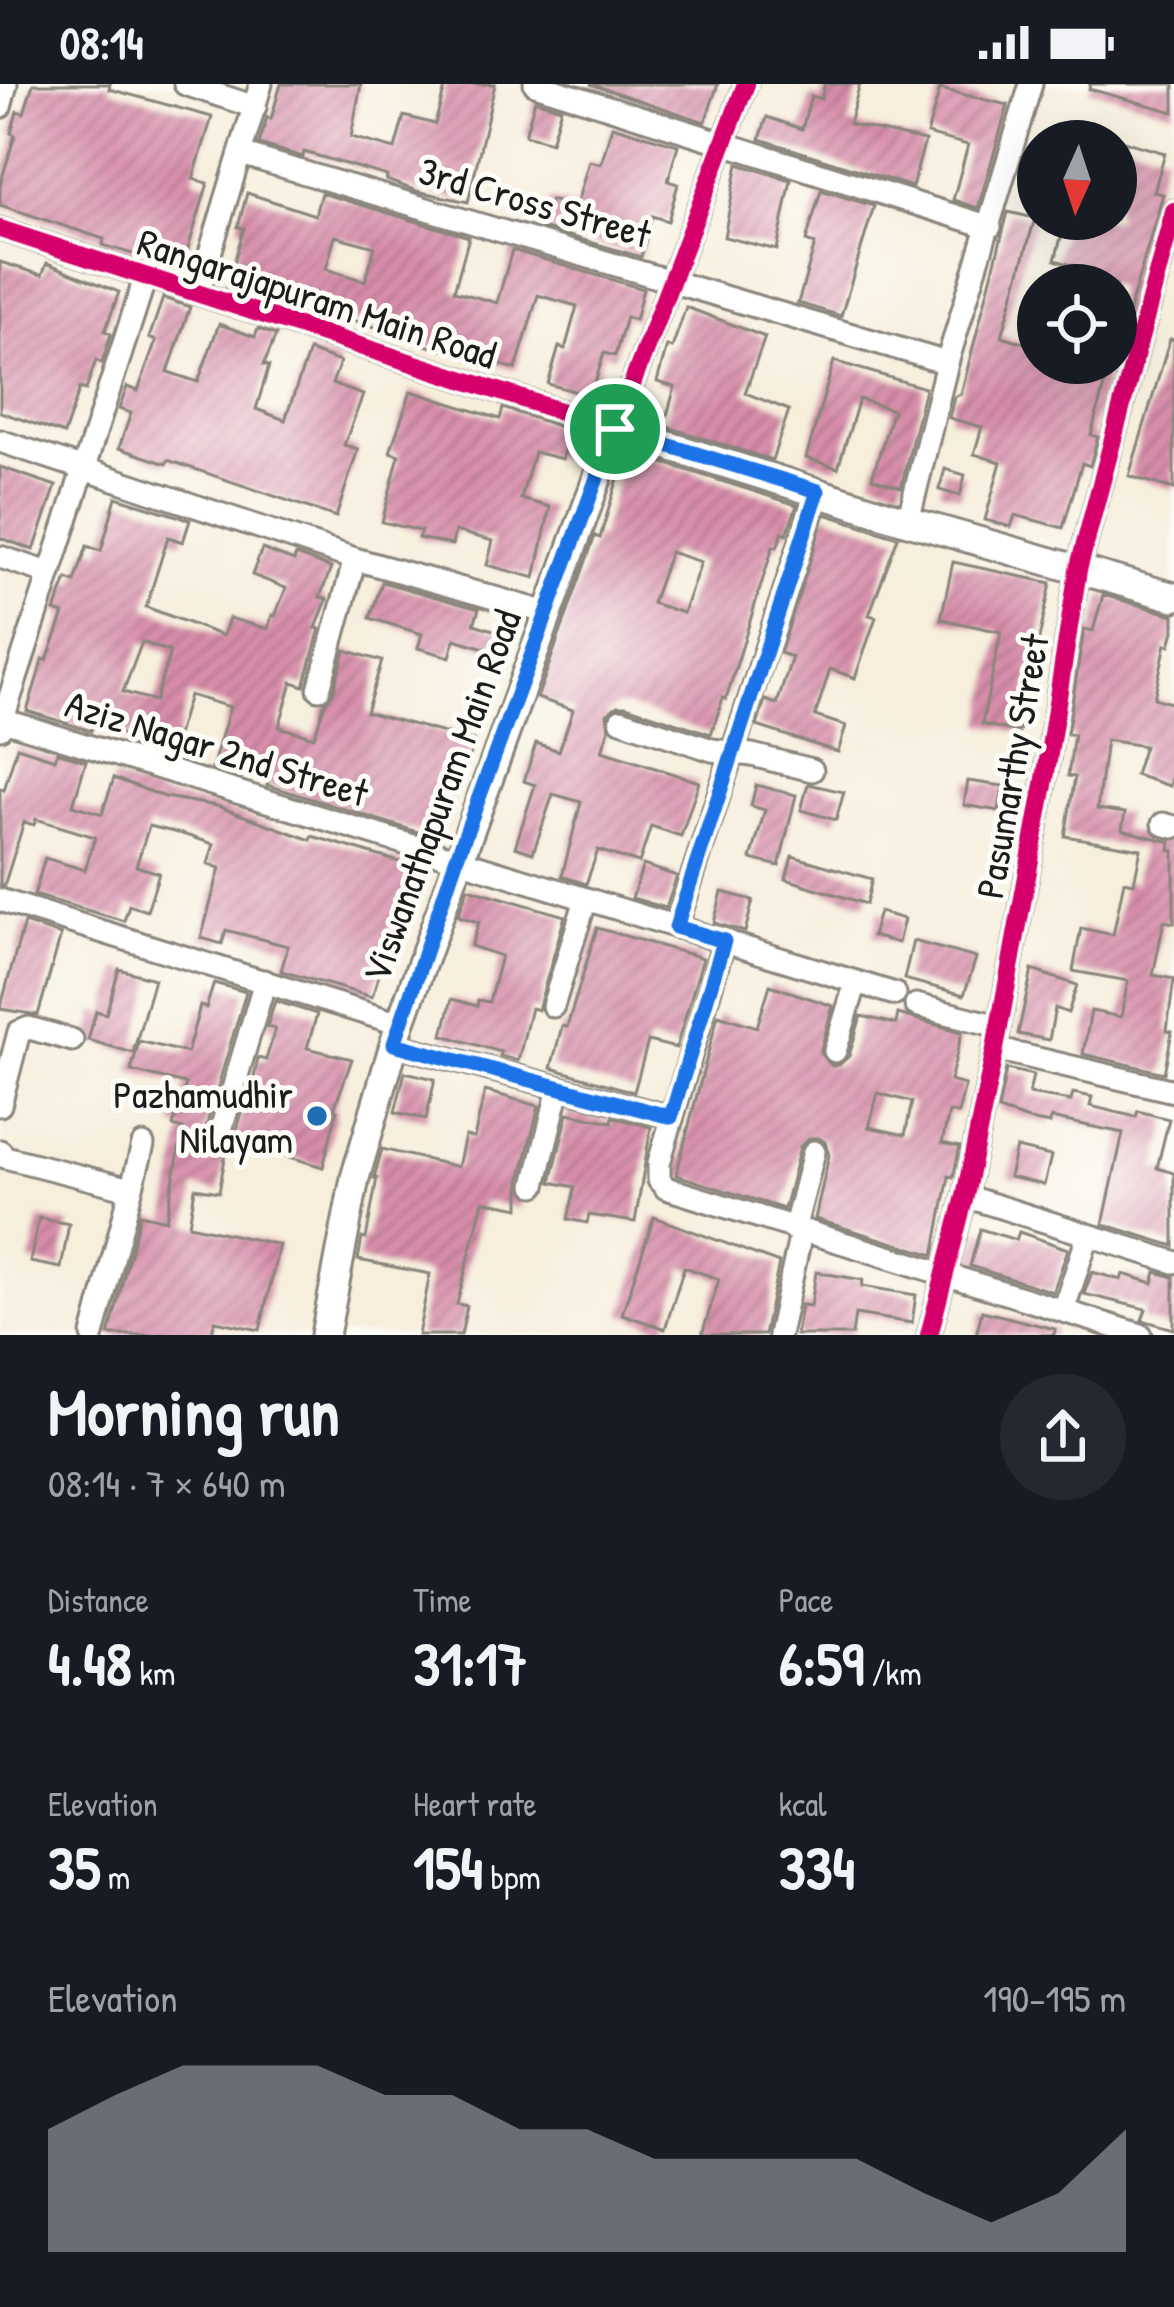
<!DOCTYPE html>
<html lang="en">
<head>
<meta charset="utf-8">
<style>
	:root { --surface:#171b24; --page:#242831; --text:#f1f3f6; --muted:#9ea1a6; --accent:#8c9099 }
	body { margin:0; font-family:"Patrick Hand",sans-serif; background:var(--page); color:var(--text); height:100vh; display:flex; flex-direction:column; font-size:45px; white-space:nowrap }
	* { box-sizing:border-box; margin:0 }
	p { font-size:39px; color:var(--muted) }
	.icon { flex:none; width:66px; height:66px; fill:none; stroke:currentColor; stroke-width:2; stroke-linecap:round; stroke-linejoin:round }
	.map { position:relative; height:1251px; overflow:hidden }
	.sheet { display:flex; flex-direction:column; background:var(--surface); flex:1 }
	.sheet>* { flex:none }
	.needle { width:78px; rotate:183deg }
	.fabs { position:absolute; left:1017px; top:36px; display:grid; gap:24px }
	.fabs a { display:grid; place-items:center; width:120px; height:120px; border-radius:50%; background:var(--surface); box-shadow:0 12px 48px #0002; font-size:60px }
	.pin { position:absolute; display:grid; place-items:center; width:102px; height:102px; color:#fff; margin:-51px; border:6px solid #fff; border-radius:50%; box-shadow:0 3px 12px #0007 }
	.round { display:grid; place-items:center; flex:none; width:126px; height:126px; border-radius:63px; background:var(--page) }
	.summary { display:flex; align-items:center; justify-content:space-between; height:204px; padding:0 48px }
	h1 { font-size:66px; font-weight:700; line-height:90px }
	.metrics { display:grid; grid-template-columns:repeat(3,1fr); gap:18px; height:204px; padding:12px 48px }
	.metrics div { display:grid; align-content:center }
	.metrics b { font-size:60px; font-weight:700 }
	.metrics small { font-size:33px; font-weight:400 }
	.metrics p { font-size:33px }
	.chart { height:336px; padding:24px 48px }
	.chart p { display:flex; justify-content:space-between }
	.chart svg { width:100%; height:216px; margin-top:12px; fill:var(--accent); opacity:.7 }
	.status { display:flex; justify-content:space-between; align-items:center; height:84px; padding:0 60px; background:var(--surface); direction:ltr }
	.status svg { height:33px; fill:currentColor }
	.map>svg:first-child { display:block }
</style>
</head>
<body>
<div class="status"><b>08:14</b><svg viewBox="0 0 49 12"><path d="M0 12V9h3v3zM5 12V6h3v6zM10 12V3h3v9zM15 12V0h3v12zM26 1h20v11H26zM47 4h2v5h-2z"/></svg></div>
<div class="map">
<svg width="1174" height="1251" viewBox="0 0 1174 1251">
	<defs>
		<pattern id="building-hatch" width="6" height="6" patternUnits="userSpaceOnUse" patternTransform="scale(3)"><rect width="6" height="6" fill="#d88eab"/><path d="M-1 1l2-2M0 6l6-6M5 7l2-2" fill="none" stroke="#ae738a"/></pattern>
	</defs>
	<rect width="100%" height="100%" fill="#fdfcf7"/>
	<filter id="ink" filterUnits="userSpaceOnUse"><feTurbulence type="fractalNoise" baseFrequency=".00833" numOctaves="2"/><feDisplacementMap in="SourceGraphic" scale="24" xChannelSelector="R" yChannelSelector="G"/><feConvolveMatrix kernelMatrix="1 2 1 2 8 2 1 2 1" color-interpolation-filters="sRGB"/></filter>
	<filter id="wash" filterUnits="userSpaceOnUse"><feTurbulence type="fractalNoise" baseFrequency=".004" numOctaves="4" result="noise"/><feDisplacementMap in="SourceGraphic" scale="48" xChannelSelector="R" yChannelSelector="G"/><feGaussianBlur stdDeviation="2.7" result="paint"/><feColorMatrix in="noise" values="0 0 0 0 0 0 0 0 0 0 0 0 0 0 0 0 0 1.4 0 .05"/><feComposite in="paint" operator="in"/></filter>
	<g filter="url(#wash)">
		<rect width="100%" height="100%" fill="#f7eedc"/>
		<g id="blocks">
			<g fill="url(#building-hatch)" fill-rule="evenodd">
				<path d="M 33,0 L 110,0 L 109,5 L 212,33 L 193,95 L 208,99 L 184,178 L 141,166 L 139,172 L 103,161 L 104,155 L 0,121 L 0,101 L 15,51 L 11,49 L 17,27 L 24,29 Z"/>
				<path d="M 281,0 L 361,0 L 351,53 L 395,65 L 404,32 L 435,40 L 446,0 L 495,0 L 468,118 L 417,107 L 386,96 L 387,92 L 304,68 L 303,73 L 259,60 L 267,33 L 271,35 Z"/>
				<path d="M 590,0 L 718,0 L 705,38 Z"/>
				<path d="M 825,0 L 860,0 L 849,40 L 925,57 L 912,103 L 760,55 L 767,33 L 802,45 L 811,12 L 821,15 Z"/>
				<path d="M 1090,0 L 1174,0 L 1174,28 L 1089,5 Z"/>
				<path d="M 940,5 L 1008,21 L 978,124 L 953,116 L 968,61 L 927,50 Z"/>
				<path d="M 535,16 L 561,24 L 551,58 L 525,51 Z"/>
				<path d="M 612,42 L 678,61 L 668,97 L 678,100 L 668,137 L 652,132 L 641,173 L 542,144 L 550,116 L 576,123 L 589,77 L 601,80 Z"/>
				<path d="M 1116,55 L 1165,69 L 1154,108 L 1163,110 L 1120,258 L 1116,257 L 1116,201 L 1088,201 L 1092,187 L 1055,176 L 1066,135 L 1116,135 Z"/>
				<path d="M 738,80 L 791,96 L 777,166 L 724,153 Z"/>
				<path d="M 821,106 L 874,122 L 841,232 L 798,219 L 815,160 L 806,157 Z"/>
				<path d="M 247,109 L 315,131 L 321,109 L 469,153 L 454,207 L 497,219 L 512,166 L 643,205 L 635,236 L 626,233 L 615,272 L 604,269 L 591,312 L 548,300 L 559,263 L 565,265 L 577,222 L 538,211 L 516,285 L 390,252 L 391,248 L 321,226 L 227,203 L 244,144 L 238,143 ZM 335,152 L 375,163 L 365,197 L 326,185 Z"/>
				<path d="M 1008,128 L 1035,134 L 1002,252 L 1038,263 L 1038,279 L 1110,279 L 1091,351 L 1098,353 L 1090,382 L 1082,379 L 1063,444 L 1015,431 L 1011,443 L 985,436 L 1001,378 L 974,370 L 982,343 L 949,334 L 954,313 L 961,310 Z"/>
				<path d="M 0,178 L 42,191 L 47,179 L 119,208 L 105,247 L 111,250 L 102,279 L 96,276 L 86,306 L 80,304 L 64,350 L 0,328 Z"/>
				<path d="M 163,214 L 190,223 L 168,288 L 198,298 L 219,240 L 255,253 L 258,245 L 276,251 L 264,281 L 269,282 L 256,325 L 285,336 L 309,267 L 340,278 L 332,300 L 363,311 L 344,361 L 358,365 L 336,433 L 168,376 L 166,380 L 119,364 L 131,329 L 119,325 L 127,303 L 138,307 L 156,257 L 149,254 Z"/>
				<path d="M 686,223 L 765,253 L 745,309 L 789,326 L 772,376 L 664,342 L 675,303 L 657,298 L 667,262 L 672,264 Z"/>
				<path d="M 1170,255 L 1174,256 L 1174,405 L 1129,392 Z"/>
				<path d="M 834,277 L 925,304 L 901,403 L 872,394 L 893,326 L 859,315 L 838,384 L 806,374 Z"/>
				<path d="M 411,307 L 500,335 L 503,324 L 570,346 L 562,375 L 534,368 L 521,415 L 550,423 L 535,494 L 487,481 L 493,457 L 455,447 L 452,461 L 418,454 L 421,447 L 382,438 L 399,371 L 390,368 Z"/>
				<path d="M 626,367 L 797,421 L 787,450 L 783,448 L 777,463 L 773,462 L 726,615 L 723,614 L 711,650 L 626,622 L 617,622 L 607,630 L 609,645 L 602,667 L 699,698 L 681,752 L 651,742 L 639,779 L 598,766 L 586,800 L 562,792 L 581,718 L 553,710 L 533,769 L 515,763 L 535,701 L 524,697 L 536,659 L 559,667 L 573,626 L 537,614 L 595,452 L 600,454 ZM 670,468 L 701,478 L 683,529 L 652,519 Z"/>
				<path d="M 0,383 L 56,402 L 34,466 L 0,454 Z"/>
				<path d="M 945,385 L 965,391 L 960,412 L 939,406 Z"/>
				<path d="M 116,413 L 190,436 L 183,458 L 168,453 L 146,523 L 223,552 L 229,534 L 268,545 L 272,531 L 275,532 L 286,504 L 252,491 L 262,465 L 294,477 L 296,471 L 331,484 L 320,513 L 327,515 L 316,544 L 320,545 L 304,602 L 292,598 L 279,643 L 314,653 L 325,619 L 333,609 L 345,566 L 382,577 L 366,628 L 474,657 L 467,682 L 460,680 L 437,754 L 267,701 L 269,695 L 233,684 L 231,690 L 212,684 L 230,623 L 189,611 L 171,671 L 147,663 L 149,659 L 93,641 L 91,647 L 27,627 L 43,575 L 47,576 L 64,530 L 55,527 L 67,495 L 75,498 L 87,462 L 101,467 ZM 142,558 L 170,568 L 155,617 L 123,608 Z"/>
				<path d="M 825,430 L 898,453 L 869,531 L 876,533 L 855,594 L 830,585 L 815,632 L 846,642 L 838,668 L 757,642 L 765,616 L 777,620 L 792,573 L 780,569 Z"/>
				<path d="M 953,478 L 1051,499 L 1019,648 L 982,640 L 1001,548 L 941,535 Z"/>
				<path d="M 382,498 L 479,525 L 474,540 L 510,551 L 503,570 L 455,555 L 450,573 L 418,564 L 422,550 L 370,534 Z"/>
				<path d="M 1103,511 L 1174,531 L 1174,547 L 1170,561 L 1166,560 L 1154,614 L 1174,620 L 1174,688 L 1170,702 L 1135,691 L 1144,662 L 1106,656 L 1097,725 L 1125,729 L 1122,746 L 1171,758 L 1170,766 L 1174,767 L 1174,839 L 1164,837 L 1153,891 L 1174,895 L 1167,947 L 1172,948 L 1164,989 L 1083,970 L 1091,927 L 1121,933 L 1128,897 L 1073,887 L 1081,844 L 1113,851 L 1124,797 L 1134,799 L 1141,765 L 1065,752 L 1075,693 L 1068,692 L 1074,651 L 1067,650 L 1084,545 L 1093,547 Z"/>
				<path d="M 17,663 L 55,675 L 57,668 L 86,677 L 73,721 L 102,730 L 114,694 L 165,713 L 217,722 L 311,756 L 312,752 L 423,785 L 403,847 L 394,844 L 372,913 L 281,887 L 288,862 L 226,846 L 222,860 L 201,854 L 220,784 L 208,780 L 214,760 L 182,750 L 149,742 L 136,782 L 159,789 L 147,827 L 129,821 L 124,837 L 34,811 L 45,774 L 85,786 L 95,753 L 36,735 L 34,741 L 24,738 L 4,802 L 0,801 L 0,704 L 4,706 Z"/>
				<path d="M 968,697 L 1003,702 L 999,727 L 964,721 Z"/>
				<path d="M 808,700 L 844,708 L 836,736 L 801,726 Z"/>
				<path d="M 756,701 L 796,711 L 779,782 L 751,775 L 765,726 L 751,722 Z"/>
				<path d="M 792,772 L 872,795 L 866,820 L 786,795 Z"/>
				<path d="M 643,781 L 677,792 L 666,824 L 632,814 Z"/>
				<path d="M 468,804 L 565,832 L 538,926 L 531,924 L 518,977 L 500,972 L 501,968 L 443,951 L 452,915 L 477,922 L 478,916 L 489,918 L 501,872 L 471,862 L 479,838 L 458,832 Z"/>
				<path d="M 722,808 L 753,816 L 745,848 L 714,839 Z"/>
				<path d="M 879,828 L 904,835 L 898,859 L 872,852 Z"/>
				<path d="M 24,839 L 61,851 L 38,931 L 0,925 Z"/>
				<path d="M 597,844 L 703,874 L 676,964 L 648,957 L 634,1008 L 551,984 L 562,942 L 567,943 Z"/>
				<path d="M 913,857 L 976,874 L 964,911 L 904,895 Z"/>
				<path d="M 119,885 L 154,895 L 133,969 L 88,956 L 96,927 L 106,930 Z"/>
				<path d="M 1032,886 L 1077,901 L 1068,929 L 1055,924 L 1049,956 L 1018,950 Z"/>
				<path d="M 214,899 L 246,908 L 203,1053 L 208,1067 L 215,1071 L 226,1068 L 219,1108 L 195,1104 L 189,1141 L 279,1161 L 260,1246 L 215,1237 L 211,1251 L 109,1251 L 140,1130 L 166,1136 L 183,1045 L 173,1042 L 186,1000 L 131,987 L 139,957 L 187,969 L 200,922 L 206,924 Z"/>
				<path d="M 770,901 L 833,922 L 820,969 L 832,982 L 839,981 L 849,972 L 861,932 L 896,940 L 898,930 L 962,948 L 950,997 L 965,1001 L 958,1030 L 949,1028 L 942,1059 L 960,1063 L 953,1093 L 949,1092 L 934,1171 L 815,1135 L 829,1071 L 825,1058 L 819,1054 L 809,1054 L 800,1063 L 784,1125 L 676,1091 L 718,931 L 757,943 ZM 878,1009 L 912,1018 L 905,1051 L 869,1043 Z"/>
				<path d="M 275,917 L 317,930 L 307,964 L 352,975 L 334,1025 L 337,1026 L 323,1083 L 234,1056 L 243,1025 L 247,1026 L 258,974 L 266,976 L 275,945 L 267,943 Z"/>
				<path d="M 1006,985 L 1033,991 L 1029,1010 L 1071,1017 L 1073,1009 L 1092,1013 L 1090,1022 L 1136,1033 L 1138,1027 L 1169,1035 L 1157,1084 L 1174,1089 L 1174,1162 L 1103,1140 L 1123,1049 L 1051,1034 L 1050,1040 L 1029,1036 L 998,1026 Z"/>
				<path d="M 405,988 L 435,995 L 426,1035 L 395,1028 Z"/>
				<path d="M 485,1007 L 539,1022 L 520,1097 L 520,1124 L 483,1117 L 457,1220 L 467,1222 L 461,1251 L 418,1251 L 430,1190 L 358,1176 L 362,1154 L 366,1155 L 377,1094 L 374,1094 L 382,1065 L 458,1083 L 465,1052 L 474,1054 Z"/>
				<path d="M 568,1029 L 612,1038 L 613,1033 L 651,1043 L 635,1138 L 589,1131 L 587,1139 L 568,1135 L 575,1103 L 551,1098 Z"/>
				<path d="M 1016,1064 L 1051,1072 L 1044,1101 L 1009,1093 Z"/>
				<path d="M 654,1133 L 779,1179 L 764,1251 L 702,1251 L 719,1195 L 684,1183 L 665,1245 L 622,1230 Z"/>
				<path d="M 39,1134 L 69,1140 L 61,1184 L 30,1178 Z"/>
				<path d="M 980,1145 L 1016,1156 L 1019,1148 L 1068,1165 L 1053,1208 L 970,1182 Z"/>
				<path d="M 816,1188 L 863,1196 L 862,1202 L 916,1211 L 912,1239 L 855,1230 L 852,1251 L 796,1251 L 801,1221 L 811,1222 Z"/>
				<path d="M 1092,1188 L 1121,1196 L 1123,1190 L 1153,1199 L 1156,1188 L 1174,1193 L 1174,1245 L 1142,1236 L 1146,1225 L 1084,1210 Z"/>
				<path d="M 982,1227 L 1055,1245 L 1054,1251 L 976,1251 Z"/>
			</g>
		</g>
	</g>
	<g filter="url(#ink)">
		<use href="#blocks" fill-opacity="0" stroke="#8a857c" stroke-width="3"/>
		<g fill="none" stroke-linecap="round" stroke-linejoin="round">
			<defs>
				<g id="minor">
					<path d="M 185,0 L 255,23"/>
					<path d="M 535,0 L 990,143"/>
					<path d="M 0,23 L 6,0"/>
					<path d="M 241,70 L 947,279"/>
					<path d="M 0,145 L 615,345 L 746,0"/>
					<path d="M 198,209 L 261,0"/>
					<path d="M 0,357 L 355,475 L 548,529"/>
					<path d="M 908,437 L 947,279 L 1031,0"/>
					<path d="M 0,473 L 49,489"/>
					<path d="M 319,605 L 355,475"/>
					<path d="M 0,635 L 895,910"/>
					<path d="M 621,636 L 712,666 L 752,671 L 812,686"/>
					<path d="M 0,644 L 145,194"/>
					<path d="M 1163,740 L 1174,743"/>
					<path d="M 0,816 L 400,940"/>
					<path d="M 676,843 L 817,407"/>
					<path d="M 724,857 L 659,1079 L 659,1096 L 666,1104 L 1141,1251"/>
					<path d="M 916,921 L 998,942"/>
					<path d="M 553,922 L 586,815"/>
					<path d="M 394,960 L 671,1033"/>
					<path d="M 995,965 L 1174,1007"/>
					<path d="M 835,967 L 856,898"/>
					<path d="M 0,1021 L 19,948 L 29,944 L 72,956"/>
					<path d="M 218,1056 L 265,897"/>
					<path d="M 0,1067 L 5,1073 L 130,1105"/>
					<path d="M 535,1101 L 559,1004"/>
					<path d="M 965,1112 L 1174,1178"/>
					<path d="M 794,1146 L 814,1068"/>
					<path d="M 1064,1224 L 1088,1152"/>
					<path d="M 93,1251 L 143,1061"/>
					<path d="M 779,1251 L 801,1149"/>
					<path d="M 929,1251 L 965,1112 L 995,965 L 1045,695 L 1078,486 L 1174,127"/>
				</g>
				<path id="major" d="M 325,1251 L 355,1094 L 400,940 L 615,345 L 908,437 L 1174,513"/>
			</defs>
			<use href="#minor" stroke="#8a857c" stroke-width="27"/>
			<use href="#major" stroke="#8a857c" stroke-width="33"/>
			<use href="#minor" stroke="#fff" stroke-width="21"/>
			<use href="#major" stroke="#fff" stroke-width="27"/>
			<defs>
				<g id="cycleway">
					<path d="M 0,145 L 615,345 L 746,0"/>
					<path d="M 929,1251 L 965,1112 L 995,965 L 1045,695 L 1078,486 L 1174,127"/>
				</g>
			</defs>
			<use href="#cycleway" stroke="#fdfcf7" stroke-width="26"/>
			<use href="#cycleway" stroke="#d6006c" stroke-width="18"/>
		</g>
	</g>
	<g fill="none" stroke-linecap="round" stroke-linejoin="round" filter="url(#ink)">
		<defs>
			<path id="route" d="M 615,345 L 818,407 L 676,843 L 724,857 L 671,1033 L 394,960 L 456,776 Z"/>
		</defs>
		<use href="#route" stroke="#fff" stroke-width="24"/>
		<use href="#route" stroke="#1a73e8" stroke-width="15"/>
	</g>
	<circle fill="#1f6fb2" stroke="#fdfcf7" stroke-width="4.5" cx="317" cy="1032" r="12"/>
	<g text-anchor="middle" stroke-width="10" stroke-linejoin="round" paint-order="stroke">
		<g font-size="39" fill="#1c1c1c" stroke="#fdfcf7">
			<text transform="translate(535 118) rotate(16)" y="14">3rd Cross Street</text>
			<text transform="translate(317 214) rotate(18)" y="14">Rangarajapuram Main Road</text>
			<text transform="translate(217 664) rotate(17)" y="14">Aziz Nagar 2nd Street</text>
			<text transform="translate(1012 682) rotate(-80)" y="14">Pasumarthy Street</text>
			<text transform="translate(441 712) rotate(-70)" y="14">Viswanathapuram Main Road</text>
		</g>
		<g font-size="39" fill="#1c1c1c" stroke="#fdfcf7" text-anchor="end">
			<text x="293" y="1024">Pazhamudhir<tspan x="293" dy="45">Nilayam</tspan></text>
		</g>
	</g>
</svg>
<div class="fabs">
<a><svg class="needle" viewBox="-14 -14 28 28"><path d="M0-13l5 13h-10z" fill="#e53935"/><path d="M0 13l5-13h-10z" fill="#9ea1a6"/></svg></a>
<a><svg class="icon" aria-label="locate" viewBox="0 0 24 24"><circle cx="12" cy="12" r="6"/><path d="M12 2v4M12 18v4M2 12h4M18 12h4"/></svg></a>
</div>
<div class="pin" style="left:615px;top:345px;background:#1e9e55"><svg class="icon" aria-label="arrive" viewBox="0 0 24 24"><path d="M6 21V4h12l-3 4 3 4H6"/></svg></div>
</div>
<section class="sheet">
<div class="summary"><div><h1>Morning run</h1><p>08:14 · 7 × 640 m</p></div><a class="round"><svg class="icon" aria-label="share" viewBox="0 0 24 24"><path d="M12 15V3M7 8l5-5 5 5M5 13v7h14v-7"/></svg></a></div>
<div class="metrics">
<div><p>Distance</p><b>4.48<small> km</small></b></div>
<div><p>Time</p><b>31:17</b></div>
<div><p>Pace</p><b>6:59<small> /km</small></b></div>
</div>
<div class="metrics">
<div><p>Elevation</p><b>35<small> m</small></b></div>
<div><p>Heart rate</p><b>154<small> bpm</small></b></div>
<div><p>kcal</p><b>334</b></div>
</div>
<div class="chart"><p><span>Elevation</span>190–195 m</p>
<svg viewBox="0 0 160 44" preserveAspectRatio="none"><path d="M0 44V19L10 12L20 6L30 6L40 6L50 12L60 12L70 19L80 19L90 25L100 25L110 25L120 25L130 32L140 38L150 32L160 19V44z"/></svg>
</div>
</section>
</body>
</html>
